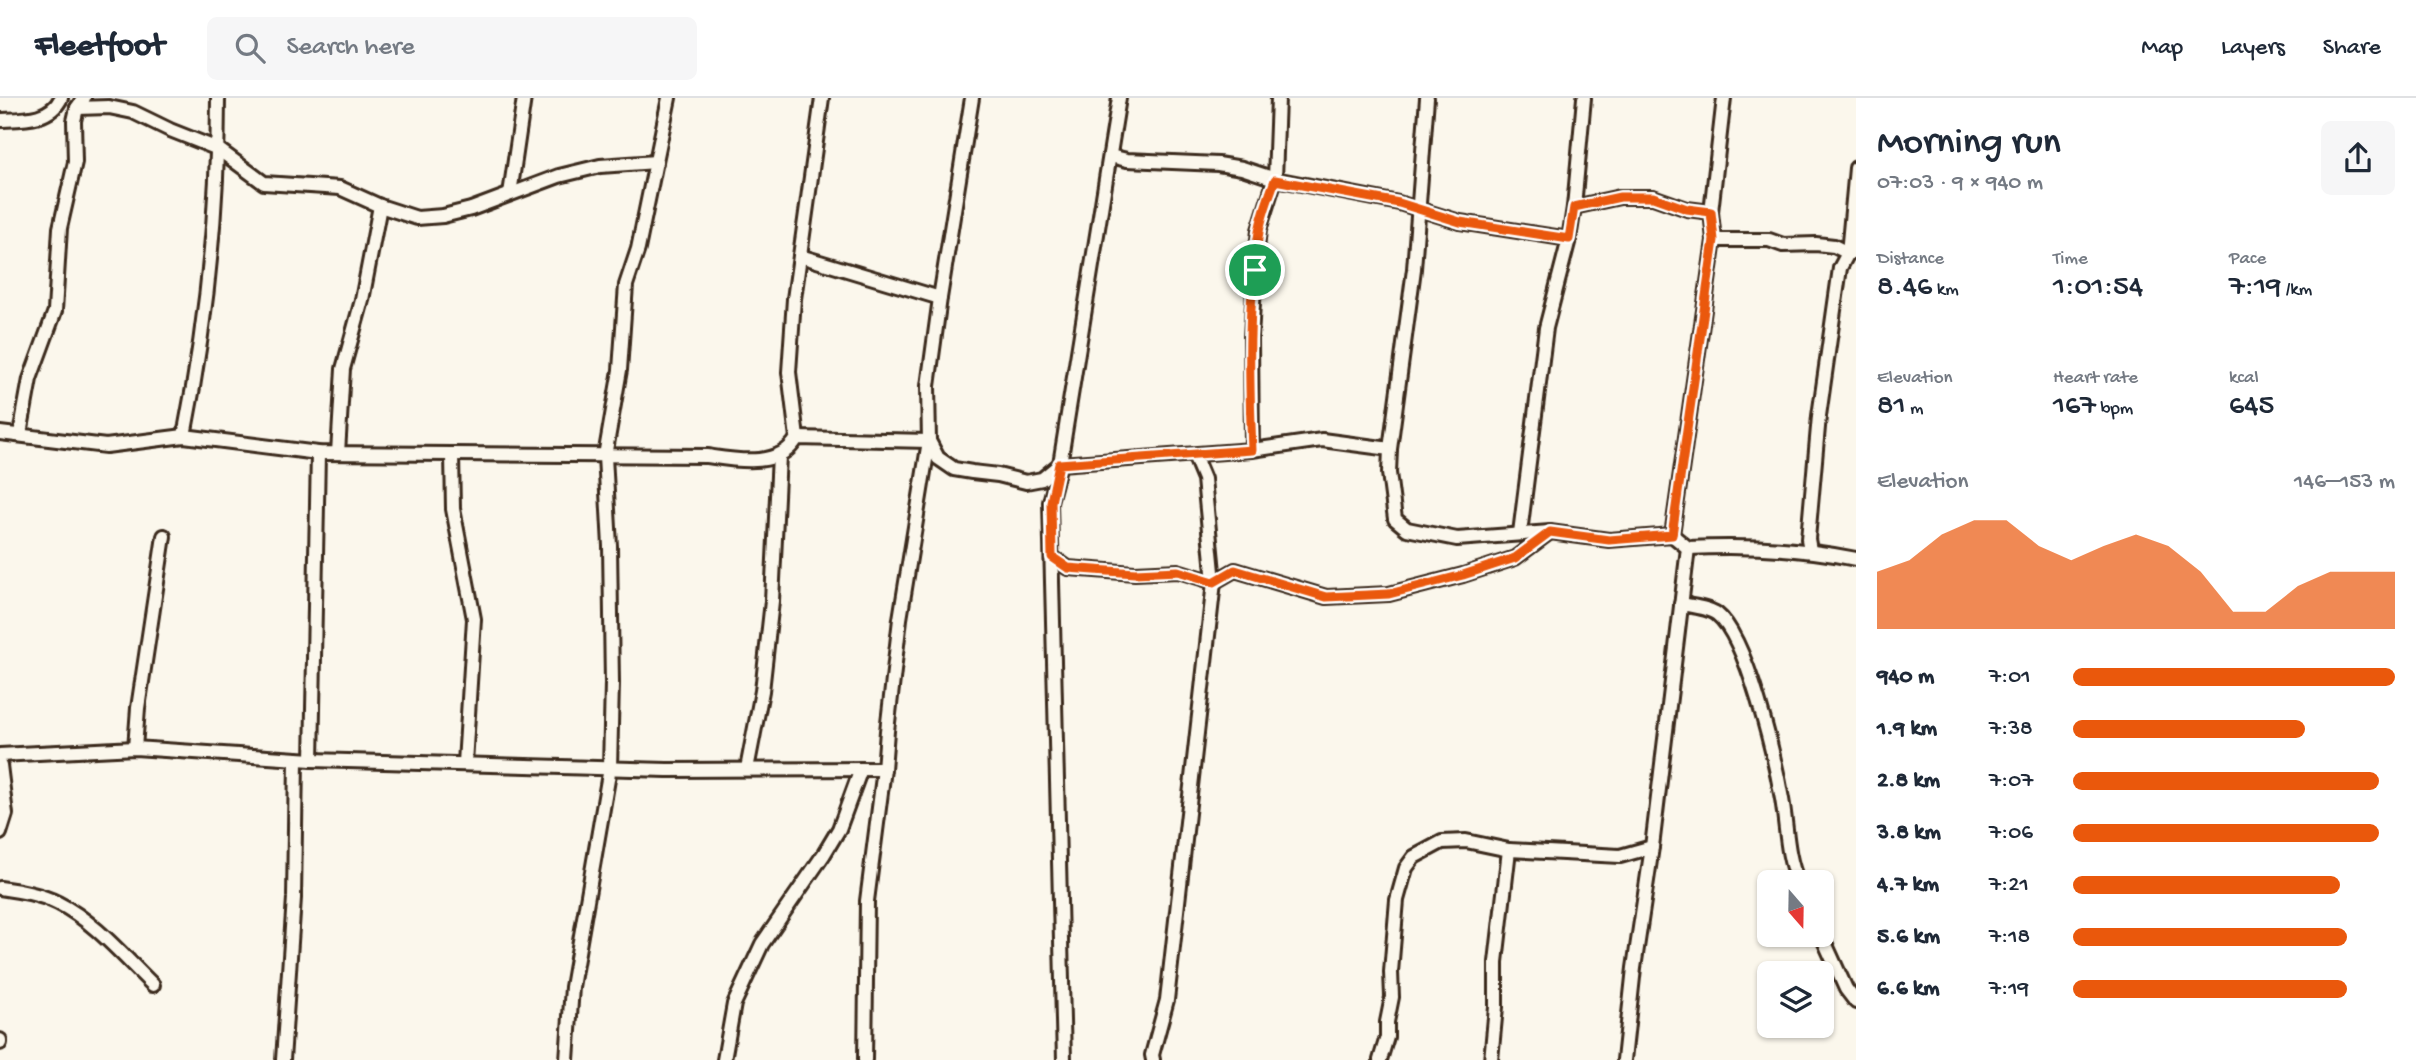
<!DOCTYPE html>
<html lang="en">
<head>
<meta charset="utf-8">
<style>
	:root { --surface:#fff; --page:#f6f6f7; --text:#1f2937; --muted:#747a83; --line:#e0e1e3; --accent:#ea580c }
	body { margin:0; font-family:"Gochi Hand",sans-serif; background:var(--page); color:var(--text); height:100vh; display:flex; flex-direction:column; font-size:26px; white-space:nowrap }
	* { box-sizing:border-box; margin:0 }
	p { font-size:23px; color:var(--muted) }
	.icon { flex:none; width:38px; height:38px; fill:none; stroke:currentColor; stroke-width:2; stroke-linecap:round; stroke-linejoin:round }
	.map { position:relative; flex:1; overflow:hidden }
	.sheet { display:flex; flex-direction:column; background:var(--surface); width:560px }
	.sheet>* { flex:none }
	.needle { width:46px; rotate:160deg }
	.buttons { position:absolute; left:1757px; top:772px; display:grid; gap:14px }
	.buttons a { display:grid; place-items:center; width:77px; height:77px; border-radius:10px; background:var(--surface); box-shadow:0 2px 5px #0004; font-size:35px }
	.pin { position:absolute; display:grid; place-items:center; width:60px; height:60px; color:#fff; margin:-30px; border:4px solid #fff; border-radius:50%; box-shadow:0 2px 7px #0007 }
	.round { display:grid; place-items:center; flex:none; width:74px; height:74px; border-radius:10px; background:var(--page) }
	.head { display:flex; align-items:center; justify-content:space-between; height:119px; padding:0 21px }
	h1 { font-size:38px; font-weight:600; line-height:52px }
	.figures { display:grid; grid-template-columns:repeat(3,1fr); gap:10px; height:119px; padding:7px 21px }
	.figures div { display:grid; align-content:center }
	.figures b { font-size:30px; font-weight:600 }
	.figures small { font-size:19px; font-weight:400 }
	.figures p { font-size:19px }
	.chart { height:196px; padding:14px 21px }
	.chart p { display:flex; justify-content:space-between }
	.chart svg { width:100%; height:126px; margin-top:7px; fill:var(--accent); opacity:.7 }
	ul { padding:0 21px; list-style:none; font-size:23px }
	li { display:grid; grid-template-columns:112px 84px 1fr; align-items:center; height:52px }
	li i { height:18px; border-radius:9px; background:var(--accent) }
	header { display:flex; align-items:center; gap:42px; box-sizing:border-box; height:98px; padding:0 35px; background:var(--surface); border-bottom:2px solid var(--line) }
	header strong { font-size:33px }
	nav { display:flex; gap:38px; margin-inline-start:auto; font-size:24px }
	.search { width:490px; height:63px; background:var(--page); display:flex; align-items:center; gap:18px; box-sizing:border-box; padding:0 24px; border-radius:10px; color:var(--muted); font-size:26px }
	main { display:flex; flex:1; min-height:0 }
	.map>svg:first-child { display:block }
</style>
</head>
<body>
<header>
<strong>Fleetfoot</strong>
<div class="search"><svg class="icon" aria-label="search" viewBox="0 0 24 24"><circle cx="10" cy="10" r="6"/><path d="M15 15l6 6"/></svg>Search here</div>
<nav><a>Map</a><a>Layers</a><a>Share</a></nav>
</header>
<main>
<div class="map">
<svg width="1856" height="962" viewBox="0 0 1856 962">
	<rect width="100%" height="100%" fill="#fbf7ec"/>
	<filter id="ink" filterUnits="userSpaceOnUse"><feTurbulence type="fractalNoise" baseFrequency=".0143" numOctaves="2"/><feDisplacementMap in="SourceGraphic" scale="14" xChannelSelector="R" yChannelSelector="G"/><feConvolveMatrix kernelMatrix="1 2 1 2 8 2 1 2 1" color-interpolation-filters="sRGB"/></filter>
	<g filter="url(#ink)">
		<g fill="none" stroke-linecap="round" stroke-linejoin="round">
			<defs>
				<g id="minor">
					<path d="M 1427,0 L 1414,171 L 1390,351 L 1389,375 L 1395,421 L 1407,431 L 1457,441 L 1550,434 L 1609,442 L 1672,437 L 1688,450 C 1744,447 1801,450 1856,461"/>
					<path d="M 77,10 L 109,9 L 133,14 L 170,32 L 218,51 L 264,85 L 340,90 L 380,108 L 417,120 L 443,118 L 471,111 L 559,78 L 600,68 L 656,64"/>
					<path d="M 0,22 C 22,21 50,23 61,0"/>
					<path d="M 1110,58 L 1127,62 L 1218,66 L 1242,70 L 1275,81 L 1399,105 L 1460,124 L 1569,141"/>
					<path d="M 510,96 L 524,0"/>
					<path d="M 1574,109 L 1620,99 L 1653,99 L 1687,111 L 1711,114"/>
					<path d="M 1714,142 L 1769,142 L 1783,147 L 1816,146 L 1834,148 L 1848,155 L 1852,154"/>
					<path d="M 800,158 L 940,200"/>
					<path d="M 0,335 L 106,348 L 184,338 L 318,355 L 707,358 C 735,362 780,371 797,340 L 929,343 L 938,360 L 954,371 L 972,374 L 998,377 L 1026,384 L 1042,381 L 1060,366 L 1252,352 L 1322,342 L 1390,351"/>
					<path d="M 20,336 L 30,281 L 55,213 L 60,130 L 75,64 L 74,23 L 77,10 L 84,0"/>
					<path d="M 184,338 C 206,227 218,113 218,0"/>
					<path d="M 797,340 L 789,274 L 794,201 L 822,0"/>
					<path d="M 1252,352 L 1251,239 L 1255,171 L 1259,132 L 1275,81 L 1278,0"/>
					<path d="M 338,355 L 343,271 L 362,202 L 380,108"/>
					<path d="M 452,356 L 453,411 L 474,521 L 465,665"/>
					<path d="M 1520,435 L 1546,230 L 1569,141 L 1574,109 L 1584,0"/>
					<path d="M 1672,437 L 1714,142 L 1711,114 L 1724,0"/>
					<path d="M 1810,452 L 1808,441 L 1819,318 L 1840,170 L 1848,155 L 1856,70"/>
					<path d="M 1052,459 L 1068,470 L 1135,475 L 1178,473 L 1214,484 L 1235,472 L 1326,499 L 1389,496 L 1463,477 L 1515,460 L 1550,434"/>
					<path d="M 1681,506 C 1691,508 1709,510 1717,516 C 1747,539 1775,661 1782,701 C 1787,729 1786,757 1798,784"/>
					<path d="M 135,650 L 138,610 L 164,438"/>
					<path d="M 0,657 L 135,650 L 312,662 L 667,672 L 884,671"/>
					<path d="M 312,662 L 318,355"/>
					<path d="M 0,667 L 6,716 L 0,735"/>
					<path d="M 747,671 L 762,593 L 772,503 L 779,357"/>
					<path d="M 0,790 C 20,793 40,796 58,805 C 94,823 124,859 153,887"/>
					<path d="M 1821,836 L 1846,891 L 1856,904"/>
					<path d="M 0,942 L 0,945"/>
					<path d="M 283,962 L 294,800 L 296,661"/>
					<path d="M 567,962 L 572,889 L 610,670 L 612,585 L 610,448 L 605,358 L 620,272 L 626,187 L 638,151 L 669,0"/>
					<path d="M 724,962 L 734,906 L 762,846 L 824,756 L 839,731 L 861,671"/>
					<path d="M 865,962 L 867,803 L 884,671 L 887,633 L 900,521 L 929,343 L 928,288 L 940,200 L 972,0"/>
					<path d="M 1064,962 L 1050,404 L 1060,366 L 1119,0"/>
					<path d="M 1153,962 L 1152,957 L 1167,902 L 1214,484 L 1204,381 L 1194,357"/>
					<path d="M 1380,962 L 1387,939 L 1387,924 L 1392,899 L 1391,874 L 1397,802 L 1406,770 L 1414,759 L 1442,744 L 1466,743 L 1509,752 L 1620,758 L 1652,749"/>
					<path d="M 1491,962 L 1496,909 L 1496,864 L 1509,752"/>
					<path d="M 1624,962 L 1634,870 L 1652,749 L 1688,450"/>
				</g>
			</defs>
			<use href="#minor" stroke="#3b2a1e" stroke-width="18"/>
			<use href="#minor" stroke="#fbf7ec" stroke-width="12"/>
		</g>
	</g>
	<g fill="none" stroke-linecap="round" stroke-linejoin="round" filter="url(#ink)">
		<defs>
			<path id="route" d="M 1275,82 L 1399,105 L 1460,124 L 1569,141 L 1574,109 L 1620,99 L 1653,99 L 1687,111 L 1711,114 L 1714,142 L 1672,437 L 1609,442 L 1550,434 L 1515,460 L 1463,477 L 1389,496 L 1326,499 L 1235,472 L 1214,484 L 1178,473 L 1135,475 L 1068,470 L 1052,459 L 1051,404 L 1059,366 L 1252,352 C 1249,280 1247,205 1259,134 C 1262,116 1269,99 1275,82 Z"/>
		</defs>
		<use href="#route" stroke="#fff" stroke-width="14"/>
		<use href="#route" stroke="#ea580c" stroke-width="9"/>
	</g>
</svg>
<div class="buttons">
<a><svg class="needle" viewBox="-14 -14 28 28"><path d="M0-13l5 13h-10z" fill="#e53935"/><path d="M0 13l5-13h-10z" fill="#747a83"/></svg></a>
<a><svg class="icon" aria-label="layers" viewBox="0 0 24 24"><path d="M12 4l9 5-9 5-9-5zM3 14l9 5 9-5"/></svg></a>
</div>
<div class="pin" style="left:1255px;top:172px;background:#1e9e55"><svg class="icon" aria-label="arrive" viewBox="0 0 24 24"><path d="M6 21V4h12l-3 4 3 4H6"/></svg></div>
</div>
<section class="sheet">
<div class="head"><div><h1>Morning run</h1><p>07:03 · 9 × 940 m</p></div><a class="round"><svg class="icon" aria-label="share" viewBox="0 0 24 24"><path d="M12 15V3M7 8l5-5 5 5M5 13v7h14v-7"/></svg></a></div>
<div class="figures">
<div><p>Distance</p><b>8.46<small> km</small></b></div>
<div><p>Time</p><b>1:01:54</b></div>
<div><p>Pace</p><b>7:19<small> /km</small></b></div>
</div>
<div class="figures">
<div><p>Elevation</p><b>81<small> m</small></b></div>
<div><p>Heart rate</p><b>167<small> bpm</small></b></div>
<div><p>kcal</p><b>645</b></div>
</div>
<div class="chart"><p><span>Elevation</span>146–153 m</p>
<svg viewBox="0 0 160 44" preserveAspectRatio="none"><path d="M0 44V24L10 20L20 11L30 6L40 6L50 15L60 20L70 15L80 11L90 15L100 24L110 38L120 38L130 29L140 24L150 24L160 24V44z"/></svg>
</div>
<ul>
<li><b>940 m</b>7:01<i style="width:100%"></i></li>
<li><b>1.9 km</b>7:38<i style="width:72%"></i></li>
<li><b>2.8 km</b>7:07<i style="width:95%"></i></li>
<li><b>3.8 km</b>7:06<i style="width:95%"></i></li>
<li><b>4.7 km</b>7:21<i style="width:83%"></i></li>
<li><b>5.6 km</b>7:18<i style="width:85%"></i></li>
<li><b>6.6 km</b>7:19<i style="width:85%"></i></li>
</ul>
</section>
</main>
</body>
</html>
